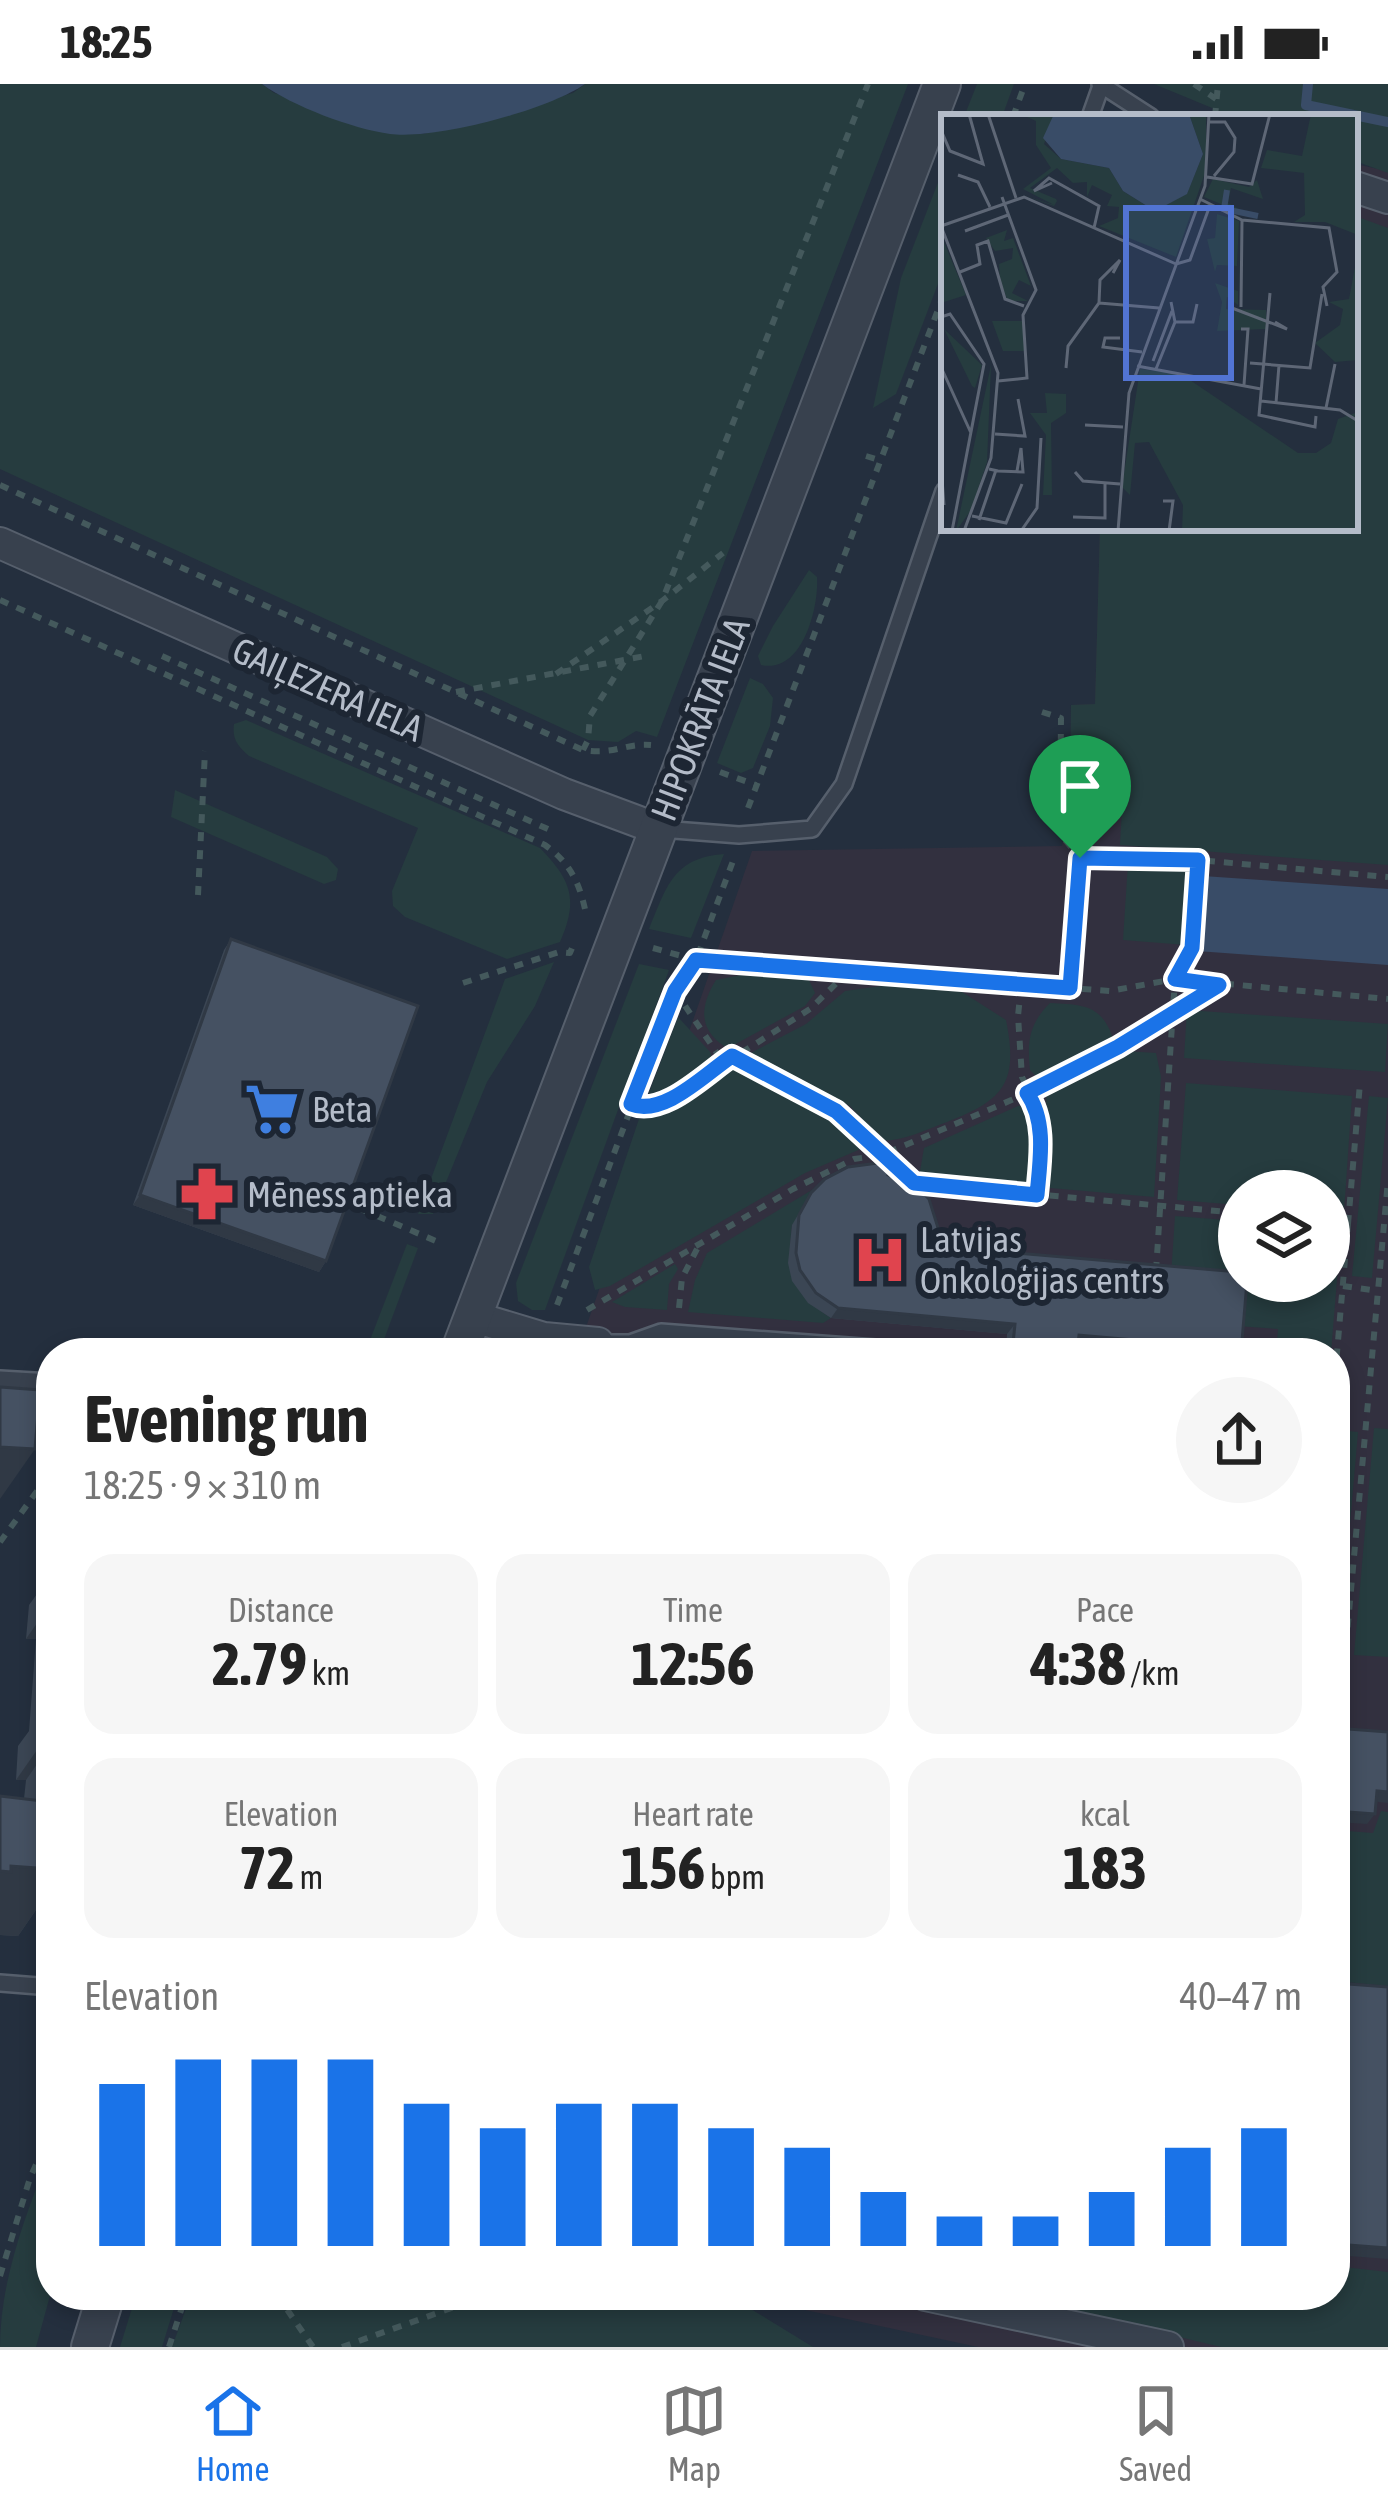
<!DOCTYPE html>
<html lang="en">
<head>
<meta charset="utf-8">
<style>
	:root { --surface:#fff; --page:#f6f6f6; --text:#222; --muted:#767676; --line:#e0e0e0; --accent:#1a73e8 }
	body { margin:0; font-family:"Asap Condensed",sans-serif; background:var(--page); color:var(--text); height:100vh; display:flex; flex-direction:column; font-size:45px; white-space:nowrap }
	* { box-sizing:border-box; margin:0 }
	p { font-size:39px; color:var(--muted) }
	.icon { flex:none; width:66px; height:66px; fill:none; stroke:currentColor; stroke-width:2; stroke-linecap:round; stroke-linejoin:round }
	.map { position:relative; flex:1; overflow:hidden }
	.side { position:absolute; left:36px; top:1254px; width:1314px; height:972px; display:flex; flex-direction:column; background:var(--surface); border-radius:48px; box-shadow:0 6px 18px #0003 }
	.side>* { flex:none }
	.fabs { position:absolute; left:1218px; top:1086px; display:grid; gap:24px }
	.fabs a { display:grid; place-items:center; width:132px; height:132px; border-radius:50%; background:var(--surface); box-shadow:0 6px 18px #0003; font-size:60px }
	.pin { position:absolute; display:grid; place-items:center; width:102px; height:102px; color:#fff; margin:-123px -51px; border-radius:50% 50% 50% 0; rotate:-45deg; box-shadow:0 0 12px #0007 }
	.pin .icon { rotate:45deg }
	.round { display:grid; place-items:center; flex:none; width:126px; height:126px; border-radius:63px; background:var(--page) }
	.summary { display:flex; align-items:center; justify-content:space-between; height:204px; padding:0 48px }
	h1 { font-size:66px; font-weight:700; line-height:90px }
	.stats { display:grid; grid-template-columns:repeat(3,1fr); gap:18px; height:204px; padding:12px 48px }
	.stats div { display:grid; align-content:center; border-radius:30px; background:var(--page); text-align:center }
	.stats b { font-size:60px; font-weight:700 }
	.stats small { font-size:33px; font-weight:400 }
	.stats p { font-size:33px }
	.chart { height:336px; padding:24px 48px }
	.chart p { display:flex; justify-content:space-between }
	.chart svg { width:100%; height:216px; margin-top:12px; stroke:var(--accent); stroke-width:6 }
	.status { display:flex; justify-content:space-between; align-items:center; height:84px; padding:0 60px; background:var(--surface); direction:ltr }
	.status svg { height:33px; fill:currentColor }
	.menu { display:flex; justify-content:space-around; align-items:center; height:168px; border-top:3px solid var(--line); background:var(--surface); font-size:33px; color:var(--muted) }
	.menu a { display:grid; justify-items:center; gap:6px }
	.menu .active { color:var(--accent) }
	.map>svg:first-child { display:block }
</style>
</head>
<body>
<div class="status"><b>18:25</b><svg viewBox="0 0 49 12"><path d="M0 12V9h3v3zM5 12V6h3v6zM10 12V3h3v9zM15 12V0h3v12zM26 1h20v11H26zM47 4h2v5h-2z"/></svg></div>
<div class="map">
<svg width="1388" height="2263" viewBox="0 0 1388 2263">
	<rect width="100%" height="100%" fill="#242f3e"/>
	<path fill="#32303f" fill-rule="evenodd" d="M 1355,80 L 1388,87 L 1388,2263 L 978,2263 L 735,2211 L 1335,2211 L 1335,1269 L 577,1269 L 752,767 L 1062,762 L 1070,713 L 1071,621 L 1095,620 L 1100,444 L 1355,444 ZM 1239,1107 L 1329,1107 L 1329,1197 L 1239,1197 Z"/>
	<g fill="#263c3f">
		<path d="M 0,0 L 262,0 L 274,9 L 423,50 L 573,9 L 585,0 L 908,0 L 657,653 L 636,647 L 618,658 L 588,656 L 0,385 Z"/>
		<path d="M 977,0 L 1014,0 L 1002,33 L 964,33 Z"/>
		<path d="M 1154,0 L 1388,0 L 1388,89 L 1355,77 L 1355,33 L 1234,33 Z"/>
		<path d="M 944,83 L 944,184 L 896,310 L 873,324 L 901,194 Z"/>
		<path d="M 1355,132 L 1388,144 L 1388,781 L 1120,761 L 1122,724 L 1070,713 L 1071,621 L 1095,620 L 1100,444 L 1355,444 Z"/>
		<path d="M 809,486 L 817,493 C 819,524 802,590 761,581 L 758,572 L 773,542 Z"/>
		<path d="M 750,594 L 763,600 L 773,614 L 770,642 L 753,684 L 741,689 L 717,679 Z"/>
		<path d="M 246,636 L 540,764 C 571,796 579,815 560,858 L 507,875 L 405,833 L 393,822 L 392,807 L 418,744 L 249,672 C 238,662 232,656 234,640 Z"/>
		<path d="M 175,706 L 327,773 L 338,785 L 336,796 L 324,800 L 171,733 Z"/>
		<path d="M 724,770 L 691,854 L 649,845 C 667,802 673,774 724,770 Z"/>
		<path d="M 1128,779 L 1192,783 L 1186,861 L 1123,856 Z"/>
		<path d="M 554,878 L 535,922 L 487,998 L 433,1130 L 418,1130 L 505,895 Z"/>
		<path d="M 639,880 L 669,886 L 545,1226 L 532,1226 L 518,1217 L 516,1199 Z"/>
		<path d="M 741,891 L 809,896 L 815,909 L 805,922 L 732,962 L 724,962 C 697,944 701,920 716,896 Z"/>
		<path d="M 889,901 L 959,906 L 1006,936 C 1019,1000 1003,1016 947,1038 C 925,1046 906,1056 882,1057 L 850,1022 L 747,971 L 806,940 L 845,907 Z"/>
		<path d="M 1050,919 C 1084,921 1102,920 1114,957 L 1047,994 L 1037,993 L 1030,986 C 1027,957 1029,940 1050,919 Z"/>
		<path d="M 1187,926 L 1388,940 L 1385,988 L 1184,974 Z"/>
		<path d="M 678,933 L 711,969 L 712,981 L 658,1014 L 647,1014 Z"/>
		<path d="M 1125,967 L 1156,969 L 1161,993 L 1154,1113 L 1050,1104 L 1046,1012 Z"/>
		<path d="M 734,981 L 837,1031 L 863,1064 L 805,1089 L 610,1202 L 595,1206 L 589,1183 L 639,1035 L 661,1030 Z"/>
		<path d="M 1186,999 L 1352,1012 L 1344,1128 L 1329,1127 L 1329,1107 L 1239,1107 L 1239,1121 L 1177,1116 Z"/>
		<path d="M 1369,1012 L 1388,1014 L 1372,1194 L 1352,1192 Z"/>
		<path d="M 1018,1022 L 1029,1022 L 1029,1102 L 919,1093 L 924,1064 Z"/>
		<path d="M 850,1083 L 792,1141 C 787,1190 789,1206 831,1234 L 823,1239 L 688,1228 L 695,1196 L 707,1169 Z"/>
		<path d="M 1175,1132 L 1239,1137 L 1239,1197 L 1329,1197 L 1329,1145 L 1341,1146 L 1331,1269 L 1276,1269 L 1278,1245 L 1237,1242 L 1171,1192 Z"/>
		<path d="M 407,1160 L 418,1164 L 379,1269 L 365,1269 Z"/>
		<path d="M 675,1180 L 678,1185 L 669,1200 L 667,1226 L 625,1223 L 612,1218 Z"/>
		<path d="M 1374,1344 L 1388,1345 L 1388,1573 L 1354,1571 Z"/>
		<path d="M 1339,1346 L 1358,1348 L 1337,1590 L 1335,1388 Z"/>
		<path d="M 1381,1727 L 1388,1728 L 1388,1902 L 1335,1897 L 1335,1746 L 1373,1749 Z"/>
		<path d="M 51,2067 L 51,2208 L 36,2263 L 0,2263 C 0,2196 26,2129 51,2067 Z"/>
		<path d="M 1335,2182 L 1388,2188 L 1388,2263 L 1221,2263 L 1005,2211 L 1335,2211 Z"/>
		<path d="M 136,2211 L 178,2211 L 162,2263 L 120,2263 Z"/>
		<path d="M 191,2211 L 728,2211 L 813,2263 L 172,2263 Z"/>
	</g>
	<g fill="#394c67">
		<path d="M 262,0 L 585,0 C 548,26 435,56 390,50 C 353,45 292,22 262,0 Z"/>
		<path d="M 1203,792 L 1388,805 L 1388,881 L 1197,867 Z"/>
	</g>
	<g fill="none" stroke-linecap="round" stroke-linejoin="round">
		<path stroke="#394c67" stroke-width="10" d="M 1308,0 L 1306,21 L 1388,38"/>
		<defs>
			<g id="service">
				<path d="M 1100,0 L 1151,33"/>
				<path d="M 1090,33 L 1101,2"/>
				<path d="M 661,745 L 739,751 L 812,745 L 844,700 L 944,407"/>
				<path d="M 600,1263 L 598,1259 L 630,1259 L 661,1248 L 889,1265"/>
				<path d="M 0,1295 L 51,1298"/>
				<path d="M 0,1899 L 51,1903"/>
			</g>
			<g id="minor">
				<path d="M 1355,103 L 1388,114"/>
				<path d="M 0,459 L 564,710 L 658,745"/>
				<path d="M 474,1233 L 544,1254 L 598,1259"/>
				<path d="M 925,2211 L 1168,2263"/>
			</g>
			<g id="tertiary">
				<path d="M 459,1269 L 942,0"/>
				<path d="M 90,2263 L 106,2211"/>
			</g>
		</defs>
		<use href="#service" stroke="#565f6c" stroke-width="20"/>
		<use href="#minor" stroke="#565f6c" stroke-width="34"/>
		<use href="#tertiary" stroke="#565f6c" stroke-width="40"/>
		<g stroke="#44595c" stroke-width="6" stroke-dasharray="9 9" stroke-linecap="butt">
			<path d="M 1194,0 L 1216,15"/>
			<path d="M 1013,33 L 1025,0"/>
			<path d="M 1215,33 L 1218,0"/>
			<path d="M 866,372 L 879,376"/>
			<path d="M 0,401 L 583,666 C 616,671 624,659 651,661"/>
			<path d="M 0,516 L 545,761 C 570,779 580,799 586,830"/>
			<path d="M 162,572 L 550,746 L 555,744"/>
			<path d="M 556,590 L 662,517 L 723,469"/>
			<path d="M 456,608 L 645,572"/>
			<path d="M 1042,628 L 1061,634 L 1060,750 L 1080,774 L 1069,904"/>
			<path d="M 583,666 L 588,656 L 590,632 L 662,517 L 868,0"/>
			<path d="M 720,688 L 756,701"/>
			<path d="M 748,724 L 944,210"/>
			<path d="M 1080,774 L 1198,776 L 1388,793"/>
			<path d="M 198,811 L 205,667"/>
			<path d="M 653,864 L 696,876 L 1110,907 L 1175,895 L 1388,915"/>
			<path d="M 463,899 L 559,868 L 570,869 L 572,864"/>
			<path d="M 1021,903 L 1018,932 L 1022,993 L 1036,1022 L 1041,1055 L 1037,1111"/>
			<path d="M 675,907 L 723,978"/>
			<path d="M 732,972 L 836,1027 L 914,1099 L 1239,1129"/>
			<path d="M 632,1021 L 643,1025 L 661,1020 L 810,925 L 848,888"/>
			<path d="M 344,1118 L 436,1157"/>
			<path d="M 1329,1138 L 1348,1140 L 1335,1292"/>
			<path d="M 1348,1140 L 1360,999"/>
			<path d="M 1156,1187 L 1175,895 L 1192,864 L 1198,776"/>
			<path d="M 1343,1202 L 1378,1207"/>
			<path d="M 557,1221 L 675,907 L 696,876 L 733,777"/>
			<path d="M 679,1224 L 682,1194 L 698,1163"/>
			<path d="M 587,1226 L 793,1105 L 854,1075 L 882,1071 L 1047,1001 L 1219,901"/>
			<path d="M 0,1458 L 51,1388"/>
			<path d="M 1335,1628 L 1340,1628 L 1388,1096"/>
			<path d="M 0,2192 L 30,2094 L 51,2047"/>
			<path d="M 277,2211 L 313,2263"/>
			<path d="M 169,2263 L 186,2211"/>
			<path d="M 342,2263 L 488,2211"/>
		</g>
		<use href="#service" stroke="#38414e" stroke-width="15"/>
		<use href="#minor" stroke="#38414e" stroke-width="30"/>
		<use href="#tertiary" stroke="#38414e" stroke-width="36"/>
	</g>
	<g fill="#3b4654">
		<path d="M 231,855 L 326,1177 L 319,1188 L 133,1121 L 224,866 Z"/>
		<path d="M 888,1091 L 944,1163 L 1241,1269 L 1156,1269 L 1078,1262 L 1077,1269 L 1006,1269 L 1007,1250 L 831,1234 L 808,1219 L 792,1197 L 788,1179 L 792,1141 L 811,1109 Z"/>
		<path d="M 51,1454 L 51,1804 L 18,1852 L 0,1851 L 0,1712 L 24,1715 L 26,1696 L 16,1696 L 18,1662 L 29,1647 L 36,1555 L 26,1555 L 29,1521 L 40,1506 L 43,1466 Z"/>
	</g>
	<g fill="#303945">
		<path d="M 140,1111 L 326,1177 L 319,1188 L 133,1121 Z"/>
		<path d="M 838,1224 L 1015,1240 L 1007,1250 L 831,1234 Z"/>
		<path d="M 1079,1251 L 1170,1259 L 1163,1269 L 1071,1262 Z"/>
		<path d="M 0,1363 L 35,1365 L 0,1415 Z"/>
		<path d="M 51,1519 L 51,1534 L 36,1555 L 26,1555 Z"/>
		<path d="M 51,1646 L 51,1660 L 26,1696 L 16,1696 Z"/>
		<path d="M 1377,1707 L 1388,1708 L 1388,1719 L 1369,1717 Z"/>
		<path d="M 1335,1727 L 1375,1730 L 1367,1740 L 1335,1738 Z"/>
		<path d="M 11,1782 L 51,1785 L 51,1804 L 18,1852 L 0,1851 L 0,1787 Z"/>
		<path d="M 1335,2160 L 1388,2164 L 1388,2175 L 1335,2171 Z"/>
	</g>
	<g fill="#455162" stroke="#303945" stroke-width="3">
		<path d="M 231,855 L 418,922 L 326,1177 L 140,1111 Z"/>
		<path d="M 893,1077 L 888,1091 L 917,1103 L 929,1115 L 944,1163 L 1239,1188 L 1239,1197 L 1247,1197 L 1241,1269 L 1169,1269 L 1170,1259 L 1079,1251 L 1077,1269 L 1012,1269 L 1015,1240 L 838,1224 L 816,1209 L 800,1186 L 796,1169 L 799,1131 L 811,1109 L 825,1095 L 848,1083 Z"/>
		<path d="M 0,1303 L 40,1306 L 35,1365 L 0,1363 Z"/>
		<path d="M 1335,1644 L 1388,1648 L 1388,1708 L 1377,1707 L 1375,1730 L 1335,1727 Z"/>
		<path d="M 0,1712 L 51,1718 L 51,1785 L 11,1782 L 11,1788 L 0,1787 Z"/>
		<path d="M 1335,1899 L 1388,1903 L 1388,2164 L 1335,2160 Z"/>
	</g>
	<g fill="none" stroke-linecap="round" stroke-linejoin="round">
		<defs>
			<path id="route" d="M 1080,774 L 1198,776 L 1192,864 L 1175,895 L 1219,901 L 1118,963 L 1027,1009 C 1047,1038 1040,1077 1037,1111 L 914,1099 L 836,1027 L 732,972 C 705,990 664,1033 631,1020 L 675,907 L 696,876 L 1070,904 Z"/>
		</defs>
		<use href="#route" stroke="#fff" stroke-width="24"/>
		<use href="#route" stroke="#1a73e8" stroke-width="15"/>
	</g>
	<defs>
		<symbol id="supermarket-bare" viewBox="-9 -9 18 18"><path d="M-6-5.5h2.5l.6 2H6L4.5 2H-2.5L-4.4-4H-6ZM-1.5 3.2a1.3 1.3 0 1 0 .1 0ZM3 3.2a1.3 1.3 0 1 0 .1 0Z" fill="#3f7fe0" stroke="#1d2633" stroke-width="2.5" paint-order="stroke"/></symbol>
		<symbol id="pharmacy-bare" viewBox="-9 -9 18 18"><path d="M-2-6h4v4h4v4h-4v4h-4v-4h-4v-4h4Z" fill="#e0444e" stroke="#1d2633" stroke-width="2.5" paint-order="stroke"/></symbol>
		<symbol id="hospital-bare" viewBox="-9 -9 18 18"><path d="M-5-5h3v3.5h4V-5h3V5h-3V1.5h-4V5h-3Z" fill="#e0444e" stroke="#1d2633" stroke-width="2.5" paint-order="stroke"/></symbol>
	</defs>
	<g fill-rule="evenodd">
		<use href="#supermarket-bare" x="234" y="987" width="76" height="76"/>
		<use href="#pharmacy-bare" x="169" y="1072" width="76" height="76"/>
		<use href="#hospital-bare" x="842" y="1138" width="76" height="76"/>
	</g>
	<g text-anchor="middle" stroke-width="12" stroke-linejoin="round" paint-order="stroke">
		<g font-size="36" fill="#b4bcc9" stroke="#1d2633">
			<text transform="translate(328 605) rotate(24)" y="13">GAIĻEZERA IELA</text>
			<text transform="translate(700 635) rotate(-69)" y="13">HIPOKRĀTA IELA</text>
		</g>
		<g font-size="36" fill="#b4bcc9" stroke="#1d2633" text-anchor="start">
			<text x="312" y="1038">Beta</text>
			<text x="247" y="1123">Mēness aptieka</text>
			<text x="920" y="1168">Latvijas<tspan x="920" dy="41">Onkoloģijas centrs</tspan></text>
		</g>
	</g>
	<g transform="translate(941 30)">
		<rect width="417" height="417" fill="#242f3e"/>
		<path d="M 113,0 L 103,30 L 120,45 L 168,54 L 182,77 L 214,97 L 246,79 L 262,40 L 248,0 L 265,0 L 265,56 L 235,143 L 158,112 L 177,104 L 178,93 L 166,92 L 171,81 L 151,71 L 146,83 L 146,68 L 132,69 L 116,54 L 89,74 L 115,85 L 116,87 L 113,92 L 85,82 L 113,91 L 82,75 L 110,54 L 95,31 L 95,7 L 86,3 ZM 370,0 L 417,0 L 417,121 L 384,108 L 353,108 L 364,101 L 363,59 L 320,54 L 326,36 L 361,42 ZM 272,65 L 308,73 L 316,66 L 322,85 L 290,74 L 287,89 L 318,106 L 263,83 ZM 276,100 L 298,107 L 296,152 L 276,151 L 274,158 L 266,125 L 274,124 ZM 66,116 L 63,127 L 72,124 L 90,172 L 78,166 L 71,179 L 87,187 L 67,187 L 59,167 L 58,150 L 71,145 L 72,134 L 54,137 L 45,124 ZM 0,121 L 25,181 L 3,188 L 3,200 ZM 417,137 L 417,246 L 394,248 L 374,229 L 399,211 L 402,195 L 388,188 L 408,185 ZM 274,169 L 297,177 L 297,191 L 286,183 L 285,195 L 325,196 L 325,215 L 276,217 L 281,188 ZM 51,207 L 82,207 L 83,237 L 62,237 ZM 3,215 L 41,251 L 34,274 L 31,272 ZM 50,251 L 46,348 L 30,396 L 15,417 ZM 199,255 L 240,260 L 357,339 L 375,339 L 390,329 L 397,305 L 417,298 L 417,417 L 241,417 L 242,391 L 208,328 L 194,329 L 189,381 L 181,373 ZM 104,279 L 125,280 L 125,299 L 110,309 L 111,381 L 102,381 L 105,321 L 89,299 L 106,299 Z" fill="#263c3f"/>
		<path d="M 113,0 L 248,0 L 262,40 L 246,80 L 214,97 L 182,77 L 168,54 L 120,45 L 102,24 Z" fill="#394c67"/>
		<path fill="none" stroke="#394c67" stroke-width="6" d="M 286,76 L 283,95 L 317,102"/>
		<path fill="none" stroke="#5e6776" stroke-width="3" d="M 47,0 L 75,84M 269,8 L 284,8 L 294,24 L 293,38 L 273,62M 0,16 L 9,37 L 42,50 L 28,0M 17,61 L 37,68 L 49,93M 266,63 L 311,70 L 329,0M 111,69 L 93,77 L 108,64 L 158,92 L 153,114M 259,85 L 301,106 L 388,114 L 396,158 L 382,173 L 386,192M 0,112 L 57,259 L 50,344 L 23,417M 0,112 L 83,83 L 235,150M 24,117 L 67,101M 235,150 L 249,146 L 268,94M 19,158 L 39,150 L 36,131 L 47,127 L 64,185 L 83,192M 329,179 L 318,301 L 374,313 L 375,302M 158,189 L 218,194M 300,193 L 301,107M 291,194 L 346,215 L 334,208M 0,203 L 9,200 L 43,250 L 11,417M 234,208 L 252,208 L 256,190M 300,215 L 307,215 L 303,271M 179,224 L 164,224 L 162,233 L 201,238M 212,247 L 231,197M 309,249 L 369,254 L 381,180M 196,252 L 320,275M 0,253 L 30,319M 125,254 L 127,232 L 158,189 L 159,166 L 179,146 L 172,159M 215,255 L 234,208 L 230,188M 57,267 L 86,264 L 82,201 L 95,176 L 61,83M 320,287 L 399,296 L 417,307M 335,289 L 338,251M 385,294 L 394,250M 144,311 L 182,313M 54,320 L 84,322 L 77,285M 0,352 L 3,391M 48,355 L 57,357 L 82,358 L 80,334 L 76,357M 134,358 L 142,367 L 179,370M 222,387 L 232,387 L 228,417M 31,402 L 65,409 L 81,370M 132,403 L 164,404 L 164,369M 38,406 L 55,356M 80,417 L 96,394 L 100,324M 177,417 L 188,279 L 264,72 L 268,0"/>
		<path fill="#5274d3" fill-opacity="0.15" stroke="#5274d3" stroke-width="6" d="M 185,94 L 290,94 L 290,264 L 185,264 Z"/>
		<rect width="417" height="417" fill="none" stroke="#b4bcc9" stroke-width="6"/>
	</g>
</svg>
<div class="fabs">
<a><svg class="icon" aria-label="layers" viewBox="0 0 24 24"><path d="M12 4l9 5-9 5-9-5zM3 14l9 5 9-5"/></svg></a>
</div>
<div class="pin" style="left:1080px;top:774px;background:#1e9e55"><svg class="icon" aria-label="arrive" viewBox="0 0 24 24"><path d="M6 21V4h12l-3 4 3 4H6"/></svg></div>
<section class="side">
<div class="summary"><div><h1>Evening run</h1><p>18:25 · 9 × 310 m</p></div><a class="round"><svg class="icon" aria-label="share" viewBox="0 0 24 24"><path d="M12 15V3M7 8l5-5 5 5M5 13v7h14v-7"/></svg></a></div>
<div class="stats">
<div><p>Distance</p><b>2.79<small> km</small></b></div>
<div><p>Time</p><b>12:56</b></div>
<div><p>Pace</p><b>4:38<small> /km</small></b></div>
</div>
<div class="stats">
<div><p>Elevation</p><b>72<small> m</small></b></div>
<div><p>Heart rate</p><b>156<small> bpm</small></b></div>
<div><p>kcal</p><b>183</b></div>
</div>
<div class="chart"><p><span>Elevation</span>40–47 m</p>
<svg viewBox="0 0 160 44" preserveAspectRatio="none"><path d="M5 44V11M15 44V6M25 44V6M35 44V6M45 44V15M55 44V20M65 44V15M75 44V15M85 44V20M95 44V24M105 44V33M115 44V38M125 44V38M135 44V33M145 44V24M155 44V20"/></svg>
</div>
</section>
</div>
<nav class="menu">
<a class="active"><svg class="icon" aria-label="home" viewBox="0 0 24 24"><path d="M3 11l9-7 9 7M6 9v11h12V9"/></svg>Home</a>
<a><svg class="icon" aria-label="map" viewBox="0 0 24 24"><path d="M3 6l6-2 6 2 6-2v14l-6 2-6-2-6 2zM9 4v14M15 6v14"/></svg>Map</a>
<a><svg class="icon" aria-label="saved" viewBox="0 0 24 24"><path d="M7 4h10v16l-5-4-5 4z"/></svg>Saved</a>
</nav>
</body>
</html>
